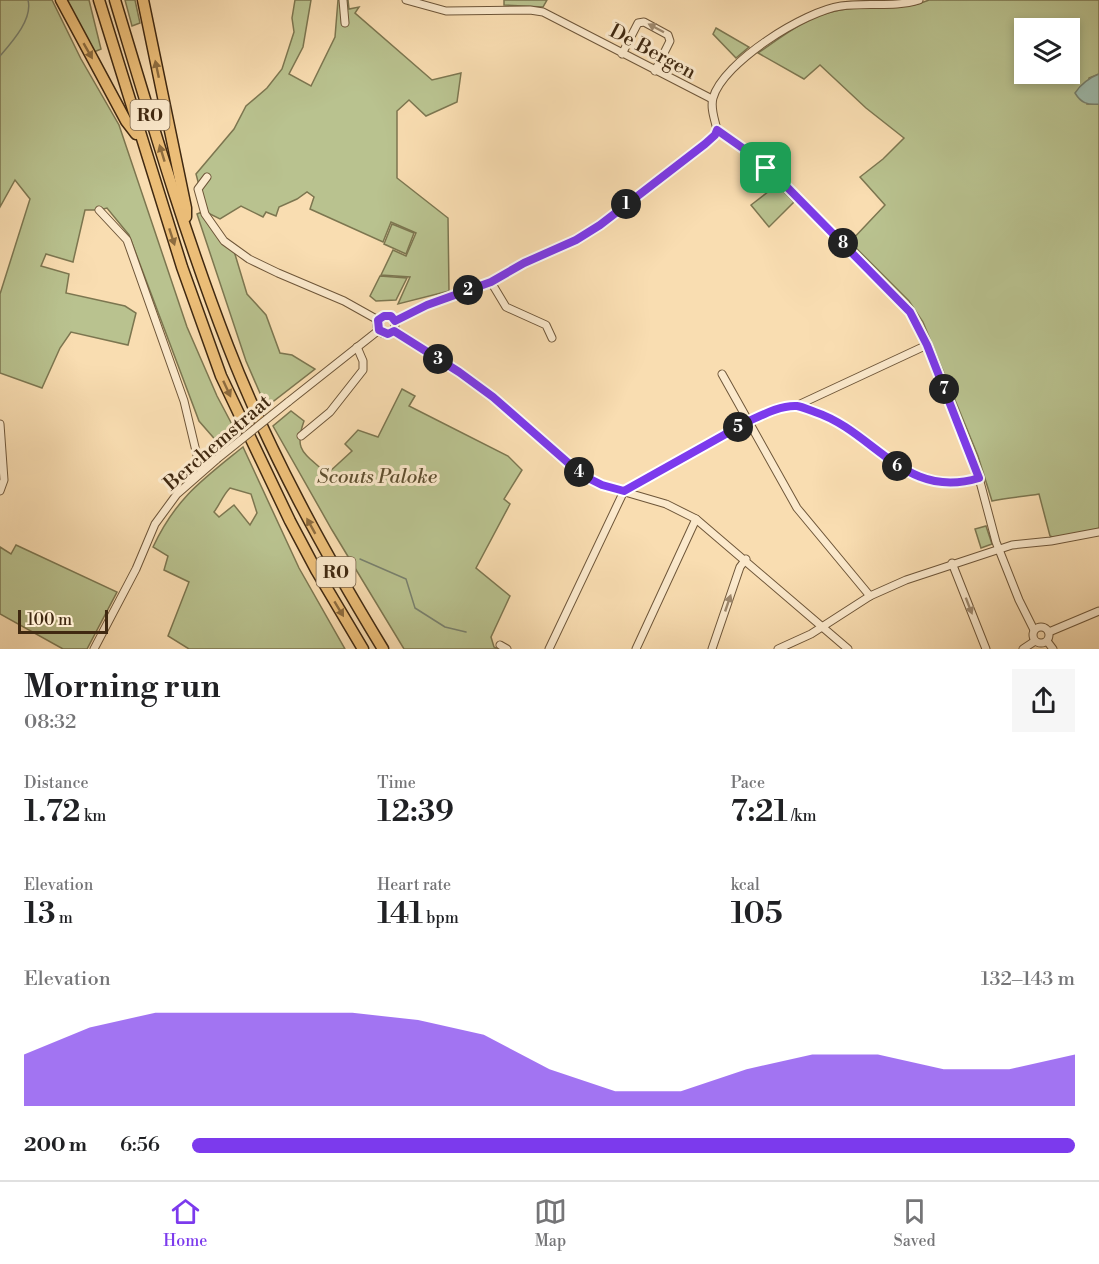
<!DOCTYPE html>
<html lang="en">
<head>
<meta charset="utf-8">
<style>
	:root { --surface:#fff; --page:#f6f6f6; --text:#202124; --muted:#757577; --line:#e0e0e0; --accent:#7c3aed }
	body { margin:0; font-family:"Libre Bodoni",serif; background:var(--page); color:var(--text); height:100vh; display:flex; flex-direction:column; font-size:22px; white-space:nowrap }
	* { box-sizing:border-box; margin:0 }
	p { font-size:20px; color:var(--muted) }
	.icon { flex:none; width:33px; height:33px; fill:none; stroke:currentColor; stroke-width:2; stroke-linecap:round; stroke-linejoin:round }
	.map { position:relative; height:649px; overflow:hidden }
	.details { display:flex; flex-direction:column; background:var(--surface); flex:1 }
	.details>* { flex:none }
	.buttons { position:absolute; left:1014px; top:18px; display:grid; gap:12px }
	.buttons a { display:grid; place-items:center; width:66px; height:66px; border-radius:0px; background:var(--surface); box-shadow:0 3px 9px #0003; font-size:30px }
	.scale { position:absolute; left:18px; bottom:15px; width:90px; box-sizing:border-box; padding-left:6px; border:3px solid #402911; border-top:0; font-size:16px; line-height:21px; white-space:nowrap; color:#402911; -webkit-text-stroke:4px #fbe9cc; paint-order:stroke }
	.pin { position:absolute; display:grid; place-items:center; width:51px; height:51px; color:#fff; margin:-26px; border-radius:12px; box-shadow:0 3px 9px #0006 }
	.km { position:absolute; width:30px; height:30px; margin:-15px; border-radius:50%; background:#222; color:#fff; font-size:16px; line-height:30px; text-align:center }
	.round { display:grid; place-items:center; flex:none; width:63px; height:63px; border-radius:0px; background:var(--page) }
	.headline { display:flex; align-items:center; justify-content:space-between; height:102px; padding:0 24px }
	h1 { font-size:33px; font-weight:600; line-height:45px }
	.metrics { display:grid; grid-template-columns:repeat(3,1fr); gap:9px; height:102px; padding:6px 24px }
	.metrics div { display:grid; align-content:center }
	.metrics b { font-size:30px; font-weight:600 }
	.metrics small { font-size:16px; font-weight:400 }
	.metrics p { font-size:16px }
	.chart { height:168px; padding:12px 24px }
	.chart p { display:flex; justify-content:space-between }
	.chart svg { width:100%; height:108px; margin-top:6px; fill:var(--accent); opacity:.7 }
	ul { padding:0 24px; list-style:none; font-size:20px }
	li { display:grid; grid-template-columns:96px 72px 1fr; align-items:center; height:45px }
	li i { height:15px; border-radius:8px; background:var(--accent) }
	.dock { display:flex; justify-content:space-around; align-items:center; height:84px; border-top:2px solid var(--line); background:var(--surface); font-size:16px; color:var(--muted) }
	.dock a { display:grid; justify-items:center; gap:3px }
	.dock .active { color:var(--accent) }
	.map>svg:first-child { display:block }
</style>
</head>
<body>
<div class="map">
<svg width="1099" height="649" viewBox="0 0 1099 649">
	<rect width="100%" height="100%" fill="#f9ddb1"/>
	<filter id="stains"><feTurbulence type="fractalNoise" baseFrequency=".00333" numOctaves="4"/><feColorMatrix values="0 0 0 0 .2 0 0 0 0 .09 0 0 0 0 .02 0 0 0 .5 -.17"/></filter>
	<radialGradient id="worn" r=".72"><stop offset=".6" stop-color="#630" stop-opacity="0"/><stop offset="1" stop-color="#630" stop-opacity=".3"/></radialGradient>
	<g fill="#b9c28f" stroke="#7c7650" stroke-width="1.5" fill-rule="evenodd">
		<path d="M 0,0 L 52,0 L 81,59 L 119,125 L 187,327 L 217,396 L 236,432 L 219,444 L 199,421 L 129,235 L 107,208 L 99,210 L 85,210 L 73,262 L 46,254 L 41,266 L 69,274 L 66,293 L 125,306 L 136,313 L 128,345 L 71,332 L 60,348 L 42,388 L 0,373 L 0,294 L 30,199 L 15,180 L 0,207 Z"/>
		<path d="M 67,0 L 89,0 L 101,49 L 94,52 Z"/>
		<path d="M 125,0 L 135,0 L 140,23 L 132,26 Z"/>
		<path d="M 295,0 L 311,0 L 303,47 L 289,74 L 311,86 L 335,37 L 338,0 L 348,0 L 349,9 L 359,7 L 355,13 L 432,80 L 461,73 L 457,102 L 426,116 L 409,100 L 397,111 L 397,178 L 448,218 L 449,291 L 398,304 L 410,277 L 381,275 L 393,250 L 406,256 L 416,233 L 391,222 L 383,242 L 310,209 L 314,197 L 307,192 L 297,199 L 279,207 L 276,216 L 266,212 L 263,217 L 241,206 L 220,219 L 206,212 L 196,174 L 234,129 L 246,106 L 267,88 L 282,69 L 294,32 L 292,18 Z"/>
		<path d="M 504,0 L 547,0 L 543,7 L 504,5 Z"/>
		<path d="M 929,0 L 1099,0 L 1099,74 L 1089,78 L 1087,104 L 1099,104 L 1099,529 L 1055,538 L 1050,536 L 1039,494 C 1023,497 1009,497 992,501 L 978,456 L 923,322 L 909,301 L 850,242 L 885,205 L 860,177 L 883,159 L 904,138 L 866,108 L 820,65 L 804,79 L 758,53 C 784,35 809,15 840,10 C 870,5 900,12 929,0 ZM 1024,28 L 1070,28 L 1070,74 L 1024,74 Z"/>
		<path d="M 716,28 L 749,47 L 736,58 L 713,34 Z"/>
		<path d="M 777,185 L 794,202 L 769,227 L 751,205 Z"/>
		<path d="M 202,212 L 234,251 L 247,294 L 266,315 L 280,353 L 292,355 L 315,369 L 266,407 L 246,361 L 197,214 Z"/>
		<path d="M 392,224 L 414,233 L 406,254 L 384,244 Z"/>
		<path d="M 380,276 L 407,278 L 396,300 L 376,301 L 370,296 Z"/>
		<path d="M 402,389 L 415,396 L 409,406 L 415,409 L 508,456 L 522,470 L 504,499 L 510,504 L 476,568 L 510,596 L 491,637 L 494,647 L 498,649 L 404,649 L 332,530 L 273,426 L 291,411 L 304,421 C 293,452 305,453 327,474 L 352,451 L 345,444 L 358,430 L 378,437 Z"/>
		<path d="M 243,447 L 299,568 L 345,649 L 189,649 L 168,636 L 189,582 L 164,570 L 168,556 L 153,547 C 176,498 202,480 243,447 ZM 230,488 L 251,494 L 257,513 L 250,525 L 234,505 L 219,517 L 214,512 C 220,504 223,495 230,488 Z"/>
		<path d="M 986,526 L 992,544 L 981,548 L 975,529 Z"/>
		<path d="M 16,545 L 117,592 L 87,649 L 63,649 L 0,614 L 0,547 L 11,554 Z"/>
	</g>
	<path fill="#9ebbad" stroke="#78816f" stroke-width="1.5" d="M 1099,74 L 1099,104 C 1087,105 1081,103 1075,93 C 1081,84 1089,78 1099,74 Z"/>
	<g fill="none" stroke-linecap="round" stroke-linejoin="round">
		<g stroke="#78816f" stroke-width="1.5">
			<path d="M 0,56 C 12,42 33,19 28,0"/>
			<path d="M 360,559 L 406,579 L 415,608 L 445,627 L 466,632"/>
		</g>
		<defs>
			<g id="minor">
				<path d="M 343,0 L 345,23"/>
				<path d="M 406,0 L 446,11 L 530,10 L 543,12 L 712,99"/>
				<path d="M 622,54 L 638,23 L 644,22 L 668,35 L 670,41 L 655,71"/>
				<path d="M 717,130 L 744,149 L 785,185 L 910,313 L 927,345 L 979,478 L 996,542 L 1019,600 L 1034,630"/>
				<path d="M 717,130 C 715,120 710,108 713,98 C 723,62 805,11 841,6 C 867,2 894,8 919,0"/>
				<path d="M 207,177 L 198,189 L 205,214 L 224,241 L 249,259 L 278,273 L 344,301 L 378,320"/>
				<path d="M 99,210 L 127,240 L 184,401 L 201,472"/>
				<path d="M 491,282 L 506,307 L 546,325 L 552,338"/>
				<circle cx="386" cy="325" r="9"/>
				<path d="M 395,321 L 427,305 L 491,282 L 524,263 L 576,240 L 600,225 L 705,144 L 715,135 L 717,130"/>
				<path d="M 394,331 L 459,372 L 493,397 L 582,475 L 601,485 L 666,504 L 696,519 L 848,649"/>
				<path d="M 722,374 L 797,508 L 870,596"/>
				<path d="M 288,402 L 379,330"/>
				<path d="M 796,406 L 927,345"/>
				<path d="M 0,424 L 4,480 L 0,491"/>
				<path d="M 301,436 L 330,412 L 363,370 L 363,361 L 357,347"/>
				<path d="M 952,563 L 986,649"/>
				<circle cx="1041" cy="635" r="8"/>
				<path d="M 1049,632 L 1099,611"/>
				<path d="M 1047,641 L 1053,649"/>
				<path d="M 500,645 L 507,649"/>
				<path d="M 94,649 L 136,569 L 155,524 L 177,494 L 217,459"/>
				<path d="M 549,649 L 624,491 L 749,421 C 763,415 781,405 797,406 C 803,407 809,410 815,412 C 875,432 906,502 979,478"/>
				<path d="M 636,649 L 696,519"/>
				<path d="M 712,649 L 740,567 L 746,559"/>
				<path d="M 778,649 L 811,634 L 870,596 L 906,580 L 1012,545 L 1051,541 L 1099,532"/>
				<path d="M 1023,649 L 1035,641"/>
			</g>
			<g id="highway">
				<path d="M 61,0 L 126,121 L 136,134"/>
				<path d="M 99,0 L 182,267 L 221,376 L 290,521 L 316,570 L 363,649"/>
				<path d="M 115,0 C 150,116 184,233 228,346 C 269,452 324,552 383,649"/>
				<path d="M 143,0 L 186,208 L 186,217"/>
			</g>
		</defs>
		<use href="#minor" stroke="#6e5639" stroke-width="9"/>
		<use href="#highway" stroke="#402911" stroke-width="13"/>
		<use href="#minor" stroke="#fbe9cc" stroke-width="7"/>
		<use href="#highway" stroke="#ecbe78" stroke-width="10"/>
		<defs>
			<path id="minor-bridge" d="M 217,459 L 288,402"/>
		</defs>
		<use href="#minor-bridge" stroke="#6e5639" stroke-width="9" stroke-linecap="butt"/>
		<use href="#minor-bridge" stroke="#fbe9cc" stroke-width="7"/>
	</g>
	<defs><path id="oneway-solid" d="M-6-.8H1V-3.2L6.5 0L1 3.2V.8H-6Z" transform="scale(1.5)"/></defs>
	<g fill="#9e896e">
		<use href="#oneway-solid" transform="translate(656 28) rotate(-152)"/>
		<use href="#oneway-solid" transform="translate(728 603) rotate(-71)"/>
		<use href="#oneway-solid" transform="translate(969 606) rotate(69)"/>
	</g>
	<g fill="#8d6c3f">
		<use href="#oneway-solid" transform="translate(88 51) rotate(60)"/>
		<use href="#oneway-solid" transform="translate(157 69) rotate(-102)"/>
		<use href="#oneway-solid" transform="translate(162 153) rotate(-107)"/>
		<use href="#oneway-solid" transform="translate(172 237) rotate(72)"/>
		<use href="#oneway-solid" transform="translate(227 389) rotate(65)"/>
		<use href="#oneway-solid" transform="translate(311 526) rotate(-119)"/>
		<use href="#oneway-solid" transform="translate(339 609) rotate(59)"/>
	</g>
	<g fill="none" stroke-linecap="round" stroke-linejoin="round">
		<defs>
			<path id="route" d="M 717,130 L 744,149 L 785,185 L 910,312 L 927,345 L 979,478 C 905,501 875,432 815,412 C 809,410 803,407 797,406 C 781,405 762,415 749,421 L 624,491 L 602,485 L 582,475 L 493,397 L 459,372 L 394,331 L 388,334 L 379,330 L 378,320 L 384,316 L 391,316 L 395,321 L 427,305 L 491,282 L 524,263 L 576,240 L 600,225 L 705,144 L 715,135 Z"/>
		</defs>
		<use href="#route" stroke="#fff" stroke-width="12"/>
		<use href="#route" stroke="#7c3aed" stroke-width="8"/>
	</g>
	<g text-anchor="middle" stroke-width="6" stroke-linejoin="round" paint-order="stroke">
		<g fill="#fbe9cc" stroke="#786349" stroke-width="1.5">
			<rect x="130.5" y="100" width="39" height="30" rx="4.5"/>
			<rect x="316.5" y="557" width="39" height="30" rx="4.5"/>
		</g>
		<g font-size="18" font-weight="bold" fill="#402911">
			<text x="150" y="121">R0</text>
			<text x="336" y="578">R0</text>
		</g>
		<g font-size="20" fill="#402911" stroke="#fbe9cc">
			<text transform="translate(653 51) rotate(28)" y="7">De Bergen</text>
			<text transform="translate(217 442) rotate(-41)" y="7">Berchemstraat</text>
		</g>
		<g font-size="20" font-style="italic" fill="#5e4f30" stroke="#fbe9cc">
			<text x="377" y="483">Scouts Paloke</text>
		</g>
	</g>
	<rect width="100%" height="100%" filter="url(#stains)"/>
	<rect width="100%" height="100%" fill="url(#worn)"/>
</svg>
<div class="buttons">
<a><svg class="icon" aria-label="layers" viewBox="0 0 24 24"><path d="M12 4l9 5-9 5-9-5zM3 14l9 5 9-5"/></svg></a>
</div>
<div class="scale">100 m</div>
<div class="pin" style="left:766px;top:168px;background:#1e9e55"><svg class="icon" aria-label="arrive" viewBox="0 0 24 24"><path d="M6 21V4h12l-3 4 3 4H6"/></svg></div>
<b class="km" style="left:626px;top:204px">1</b>
<b class="km" style="left:468px;top:290px">2</b>
<b class="km" style="left:438px;top:359px">3</b>
<b class="km" style="left:579px;top:472px">4</b>
<b class="km" style="left:738px;top:427px">5</b>
<b class="km" style="left:897px;top:466px">6</b>
<b class="km" style="left:944px;top:389px">7</b>
<b class="km" style="left:843px;top:243px">8</b>
</div>
<section class="details">
<div class="headline"><div><h1>Morning run</h1><p>08:32</p></div><a class="round"><svg class="icon" aria-label="share" viewBox="0 0 24 24"><path d="M12 15V3M7 8l5-5 5 5M5 13v7h14v-7"/></svg></a></div>
<div class="metrics">
<div><p>Distance</p><b>1.72<small> km</small></b></div>
<div><p>Time</p><b>12:39</b></div>
<div><p>Pace</p><b>7:21<small> /km</small></b></div>
</div>
<div class="metrics">
<div><p>Elevation</p><b>13<small> m</small></b></div>
<div><p>Heart rate</p><b>141<small> bpm</small></b></div>
<div><p>kcal</p><b>105</b></div>
</div>
<div class="chart"><p><span>Elevation</span>132–143 m</p>
<svg viewBox="0 0 160 44" preserveAspectRatio="none"><path d="M0 44V23L10 12L20 6L30 6L40 6L50 6L60 9L70 15L80 29L90 38L100 38L110 29L120 23L130 23L140 29L150 29L160 23V44z"/></svg>
</div>
<ul>
<li><b>200 m</b>6:56<i style="width:100%"></i></li>
</ul>
</section>
<nav class="dock">
<a class="active"><svg class="icon" aria-label="home" viewBox="0 0 24 24"><path d="M3 11l9-7 9 7M6 9v11h12V9"/></svg>Home</a>
<a><svg class="icon" aria-label="map" viewBox="0 0 24 24"><path d="M3 6l6-2 6 2 6-2v14l-6 2-6-2-6 2zM9 4v14M15 6v14"/></svg>Map</a>
<a><svg class="icon" aria-label="saved" viewBox="0 0 24 24"><path d="M7 4h10v16l-5-4-5 4z"/></svg>Saved</a>
</nav>
</body>
</html>
